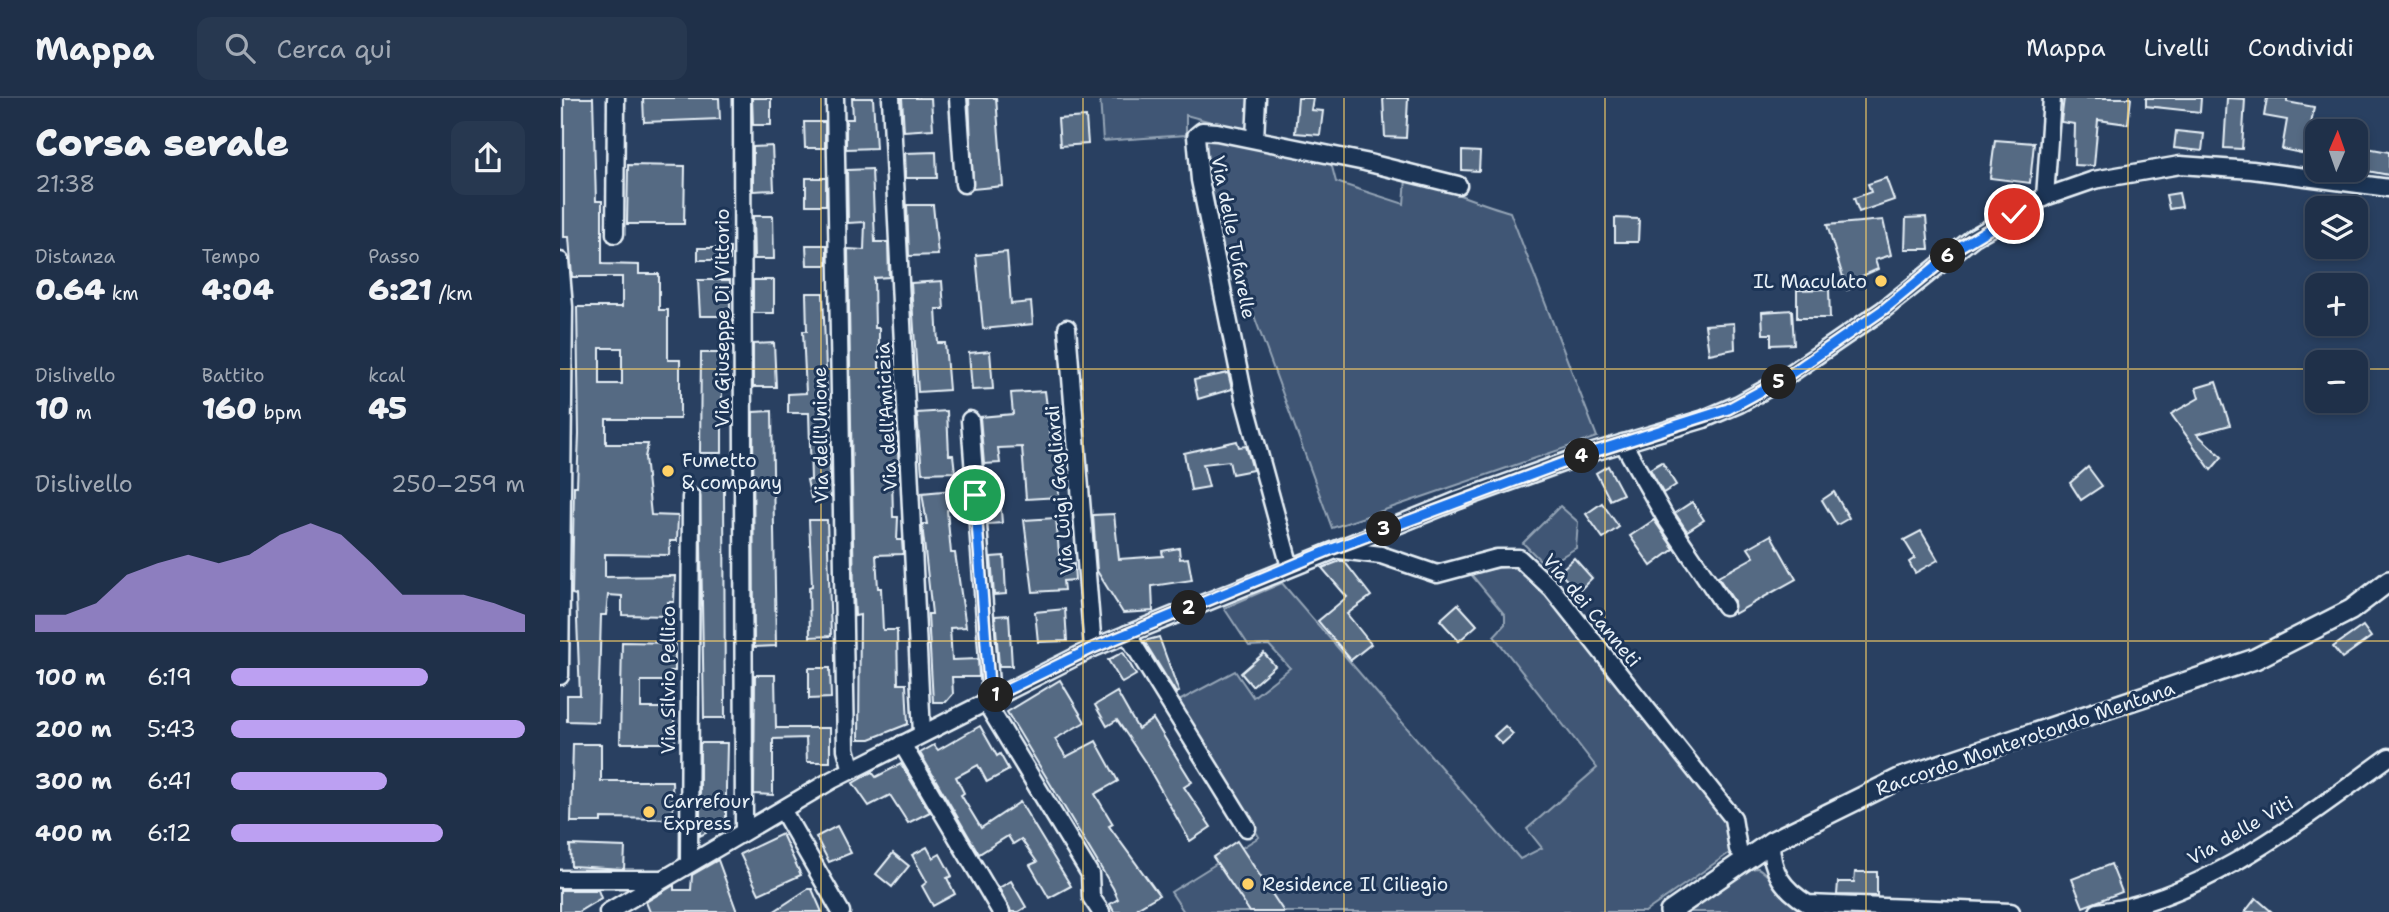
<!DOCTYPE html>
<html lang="it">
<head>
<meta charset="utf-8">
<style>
	:root { --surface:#1f3049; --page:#273850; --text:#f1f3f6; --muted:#a1a9b4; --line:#3c4b61; --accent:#bca0f2 }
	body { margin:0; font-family:"Shantell Sans",sans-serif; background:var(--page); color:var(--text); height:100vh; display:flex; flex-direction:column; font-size:26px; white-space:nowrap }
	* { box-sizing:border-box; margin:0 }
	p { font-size:23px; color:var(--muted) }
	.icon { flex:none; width:38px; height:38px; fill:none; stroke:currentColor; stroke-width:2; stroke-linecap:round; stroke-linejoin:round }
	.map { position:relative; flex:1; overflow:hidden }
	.details { display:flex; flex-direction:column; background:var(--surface); width:560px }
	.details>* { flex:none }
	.needle { width:46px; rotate:2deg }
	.tools { position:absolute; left:1745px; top:21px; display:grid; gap:14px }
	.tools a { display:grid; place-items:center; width:63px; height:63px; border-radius:14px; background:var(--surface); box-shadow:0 4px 10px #0003,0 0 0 2px var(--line); font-size:35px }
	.pin { position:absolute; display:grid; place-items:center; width:60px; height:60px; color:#fff; margin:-30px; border:4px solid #fff; border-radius:50%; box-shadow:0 2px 7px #0007 }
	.km { position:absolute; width:35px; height:35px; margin:-18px; border-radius:50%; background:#222; color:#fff; font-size:19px; line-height:35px; text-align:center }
	.round { display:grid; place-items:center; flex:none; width:74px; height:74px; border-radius:14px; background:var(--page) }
	.summary { display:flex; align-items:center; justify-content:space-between; height:119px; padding:0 35px }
	h1 { font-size:38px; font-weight:800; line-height:52px }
	.figures { display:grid; grid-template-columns:repeat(3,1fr); gap:10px; height:119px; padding:7px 35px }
	.figures div { display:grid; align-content:center }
	.figures b { font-size:30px; font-weight:800 }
	.figures small { font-size:19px; font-weight:400 }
	.figures p { font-size:19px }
	.chart { height:196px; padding:14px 35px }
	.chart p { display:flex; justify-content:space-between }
	.chart svg { width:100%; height:126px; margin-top:7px; fill:var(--accent); opacity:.7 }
	ul { padding:0 35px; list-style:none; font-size:23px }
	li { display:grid; grid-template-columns:112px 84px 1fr; align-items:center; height:52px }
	li i { height:18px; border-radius:9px; background:var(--accent) }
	header { display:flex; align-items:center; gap:42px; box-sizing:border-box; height:98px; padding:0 35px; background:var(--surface); border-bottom:2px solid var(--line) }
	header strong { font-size:33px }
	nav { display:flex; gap:38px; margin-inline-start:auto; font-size:24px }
	.search { width:490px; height:63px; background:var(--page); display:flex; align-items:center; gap:18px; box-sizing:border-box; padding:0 24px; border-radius:14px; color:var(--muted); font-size:26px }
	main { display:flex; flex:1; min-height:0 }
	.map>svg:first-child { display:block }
</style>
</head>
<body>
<header>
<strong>Mappa</strong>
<div class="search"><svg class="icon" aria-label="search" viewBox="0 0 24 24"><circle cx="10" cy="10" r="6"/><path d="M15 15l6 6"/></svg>Cerca qui</div>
<nav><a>Mappa</a><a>Livelli</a><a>Condividi</a></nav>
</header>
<main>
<section class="details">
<div class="summary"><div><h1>Corsa serale</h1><p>21:38</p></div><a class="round"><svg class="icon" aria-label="share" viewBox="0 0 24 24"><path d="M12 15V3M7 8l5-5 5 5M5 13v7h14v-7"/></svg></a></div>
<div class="figures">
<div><p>Distanza</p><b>0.64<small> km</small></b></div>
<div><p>Tempo</p><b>4:04</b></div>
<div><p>Passo</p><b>6:21<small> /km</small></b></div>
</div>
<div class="figures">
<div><p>Dislivello</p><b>10<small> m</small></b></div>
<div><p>Battito</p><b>160<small> bpm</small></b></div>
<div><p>kcal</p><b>45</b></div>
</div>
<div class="chart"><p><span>Dislivello</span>250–259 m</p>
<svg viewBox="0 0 160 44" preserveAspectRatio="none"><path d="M0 44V38L10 38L20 34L30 24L40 20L50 17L60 20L70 17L80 10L90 6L100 10L110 20L120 31L130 31L140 31L150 34L160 38V44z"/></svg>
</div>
<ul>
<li><b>100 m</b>6:19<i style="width:67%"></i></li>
<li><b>200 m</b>5:43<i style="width:100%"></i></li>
<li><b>300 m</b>6:41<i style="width:53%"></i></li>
<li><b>400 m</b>6:12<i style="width:72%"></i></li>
</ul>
</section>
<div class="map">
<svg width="1829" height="814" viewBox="0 0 1829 814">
	<rect width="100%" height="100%" fill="#294061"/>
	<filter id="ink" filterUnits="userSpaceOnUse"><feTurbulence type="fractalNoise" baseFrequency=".0143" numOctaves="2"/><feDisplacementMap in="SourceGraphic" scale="14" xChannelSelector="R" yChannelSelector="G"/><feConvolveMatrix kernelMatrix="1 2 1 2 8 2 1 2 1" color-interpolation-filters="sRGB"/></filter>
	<g filter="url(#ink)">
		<g fill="#415774" stroke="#94a4b6" stroke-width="2">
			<path d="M 540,0 L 690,0 L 688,34 L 626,17 L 626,37 L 543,43 Z"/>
			<path d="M 649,39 L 770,61 L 776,84 L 844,106 L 846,80 C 883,89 914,104 950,114 L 1037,339 L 772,430 L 682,185 L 668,181 L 641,50 Z"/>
			<path d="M 1000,408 L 1018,424 L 1016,450 L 986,468 L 963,445 Z"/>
			<path d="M 953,468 L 969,475 L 1170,724 L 1172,753 L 1085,814 L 624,814 L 611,794 L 699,739 L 617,604 L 675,573 L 693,599 L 730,570 L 709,547 L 689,548 L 664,510 L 722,485 L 960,761 L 982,750 L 967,731 L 1037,670 L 934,538 L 945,526 L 945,517 L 909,474 Z"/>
			<path d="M 1198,770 C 1204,773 1238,807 1238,814 L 1121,814 L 1188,771 Z"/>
		</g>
		<g fill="#556a83" stroke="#e8f1f8" stroke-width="2" fill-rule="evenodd">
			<path d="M 4,0 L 33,0 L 36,103 L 42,103 L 42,166 L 79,167 L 79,176 L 99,176 L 99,212 L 108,212 L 108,262 L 120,262 L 120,321 L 46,321 L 46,346 L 88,346 L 85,359 L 91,417 L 118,418 L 117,443 L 110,443 L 109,457 L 45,456 L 45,479 L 115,478 L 114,504 L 108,504 L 108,518 L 62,517 L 62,498 L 48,497 L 46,517 L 41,517 L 38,624 L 7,623 L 7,597 L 20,597 L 16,497 L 12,496 L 14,388 L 17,388 L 19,336 L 17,209 L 62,209 L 62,179 L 12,179 L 9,139 L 4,139 ZM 40,250 L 62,250 L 62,286 L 40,286 Z"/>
			<path d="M 83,0 L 159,0 L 160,21 L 84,24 Z"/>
			<path d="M 192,0 L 211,0 L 211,27 L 193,27 Z"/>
			<path d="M 292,0 L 313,0 L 316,50 L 286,51 L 286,21 L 293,21 Z"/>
			<path d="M 342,0 L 371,0 L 373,31 L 344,33 Z"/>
			<path d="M 409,0 L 436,0 L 443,88 L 413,91 Z"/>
			<path d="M 738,0 L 753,0 L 751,12 L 763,13 L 760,37 L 735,35 Z"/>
			<path d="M 823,0 L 848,0 L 846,40 L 825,39 Z"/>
			<path d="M 1504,0 L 1571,0 L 1568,26 L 1538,22 L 1534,68 L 1514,67 L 1515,26 L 1501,24 Z"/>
			<path d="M 1586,0 L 1641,0 L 1640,14 L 1586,8 Z"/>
			<path d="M 1667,0 L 1685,1 L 1682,51 L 1664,50 Z"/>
			<path d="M 1707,0 L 1727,0 L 1727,4 L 1754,9 L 1746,56 L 1722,51 L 1727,22 L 1704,18 Z"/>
			<path d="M 526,19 L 528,46 L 500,48 L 498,21 Z"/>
			<path d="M 244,24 L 265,24 L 265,50 L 245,50 Z"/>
			<path d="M 1616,33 L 1644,36 L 1642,53 L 1614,50 Z"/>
			<path d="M 1435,42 L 1474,45 L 1470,85 L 1430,80 Z"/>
			<path d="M 212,48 L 214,92 L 193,93 L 193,49 Z"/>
			<path d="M 1807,50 L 1829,54 L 1829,77 L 1802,72 Z"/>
			<path d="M 902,53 L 920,54 L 919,73 L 902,72 Z"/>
			<path d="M 376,54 L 377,80 L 346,80 L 345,55 Z"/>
			<path d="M 68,67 L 125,68 L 124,126 L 67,126 Z"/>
			<path d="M 312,71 L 315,144 L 328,144 L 329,179 L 314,180 L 315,230 L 319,230 L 319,271 L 325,271 L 326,309 L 336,309 L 339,375 L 332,376 L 333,419 L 338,419 L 337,442 L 342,442 L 343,456 L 316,457 L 318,490 L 321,490 L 323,532 L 337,532 L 338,586 L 346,586 L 348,626 L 310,641 L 299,641 L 300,517 L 295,518 L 294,499 L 288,151 L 304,152 L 305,124 L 288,125 L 287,72 Z"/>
			<rect x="246" y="80" width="20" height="27"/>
			<path d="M 1326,80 L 1334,102 L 1299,114 L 1294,100 L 1311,94 L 1308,86 Z"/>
			<path d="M 1619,95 L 1622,109 L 1609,111 L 1606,97 Z"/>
			<path d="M 347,107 L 373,107 L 378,157 L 349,158 Z"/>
			<path d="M 193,118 L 213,118 L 214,161 L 194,161 Z"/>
			<path d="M 1366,119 L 1369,151 L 1345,151 L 1346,120 Z"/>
			<path d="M 1055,120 L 1079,121 L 1078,144 L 1055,144 Z"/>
			<path d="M 1323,122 L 1331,157 L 1315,162 L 1318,171 L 1302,178 L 1304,186 L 1287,192 L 1267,127 Z"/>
			<path d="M 246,147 L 267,147 L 267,167 L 247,167 Z"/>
			<rect x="138" y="150" width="32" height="12"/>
			<path d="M 447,154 L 451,206 L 471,204 L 473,226 L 423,231 L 416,157 Z"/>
			<path d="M 138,182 L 170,182 L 170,218 L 140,218 Z"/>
			<rect x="193" y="182" width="21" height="33"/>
			<path d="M 382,183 L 384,211 L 376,211 L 378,245 L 385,245 L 389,292 L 358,294 L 351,185 Z"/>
			<path d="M 1269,191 L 1270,220 L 1237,220 L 1237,192 Z"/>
			<path d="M 246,195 L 263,195 L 271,399 L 251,400 L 247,382 L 251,382 L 249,315 L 228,315 L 228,296 L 246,295 L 243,233 L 247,233 Z"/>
			<path d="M 1232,212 L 1234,246 L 1211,247 L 1211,236 L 1203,236 L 1202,214 Z"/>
			<path d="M 1174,225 L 1175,251 L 1149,256 L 1145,227 Z"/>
			<path d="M 214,245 L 216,289 L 193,289 L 193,246 Z"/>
			<path d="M 430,253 L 433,291 L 412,292 L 409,255 Z"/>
			<path d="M 141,255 L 162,255 L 162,355 L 140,355 Z"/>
			<path d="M 668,275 L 672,291 L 638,301 L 634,282 Z"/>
			<path d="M 1656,284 L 1670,327 L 1637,336 L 1662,359 L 1651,372 L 1611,316 L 1639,300 L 1636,290 Z"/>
			<path d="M 485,293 L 494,364 L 498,364 L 499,399 L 466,401 L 462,349 L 438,350 L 440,365 L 424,366 L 420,319 L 453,316 L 451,295 Z"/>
			<path d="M 212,313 L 216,548 L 194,549 L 193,314 Z"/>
			<path d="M 387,313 L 389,357 L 393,357 L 395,374 L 362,375 L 357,315 Z"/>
			<path d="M 677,343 L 679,349 L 686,348 L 693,372 L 672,376 L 669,363 L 643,366 L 649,389 L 631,392 L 624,355 Z"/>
			<path d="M 1102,364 L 1116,387 L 1103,395 L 1090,371 Z"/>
			<path d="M 1048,368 L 1063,396 L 1050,402 L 1036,375 Z"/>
			<path d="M 1528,369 L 1542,388 L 1521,402 L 1510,385 Z"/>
			<path d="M 439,387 L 442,425 L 428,426 L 426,389 Z"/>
			<path d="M 140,389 L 164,389 L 165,620 L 144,620 Z"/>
			<path d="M 393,392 L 395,411 L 387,412 L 391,455 L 395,455 L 406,529 L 390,530 L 392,562 L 418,561 L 419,579 L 392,579 L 393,596 L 386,604 L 373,604 L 368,516 L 372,516 L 362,426 L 367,426 L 362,395 Z"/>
			<path d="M 1274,394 L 1289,420 L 1277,427 L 1262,402 Z"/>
			<path d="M 1132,404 L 1144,422 L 1127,433 L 1115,415 Z"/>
			<path d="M 1042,405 L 1059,429 L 1043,440 L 1026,416 Z"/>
			<path d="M 554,416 L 559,461 L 603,458 L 602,453 L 619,450 L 620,461 L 628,460 L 632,482 L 592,488 L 593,513 L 563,515 L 537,473 L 533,417 Z"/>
			<path d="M 496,420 L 500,467 L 514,466 L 515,482 L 503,483 L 504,492 L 473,494 L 464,422 Z"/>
			<path d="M 249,422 L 267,422 L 271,538 L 250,539 L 249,489 L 252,488 Z"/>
			<path d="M 1094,422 L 1114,451 L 1091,468 L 1070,438 Z"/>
			<path d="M 1361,433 L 1378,462 L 1355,475 L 1349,464 L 1355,460 L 1344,442 Z"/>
			<path d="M 1211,437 L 1236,481 L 1174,516 L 1174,503 L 1158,479 L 1194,459 L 1188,450 Z"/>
			<path d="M 444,458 L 446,496 L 434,497 L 431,459 Z"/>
			<path d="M 1014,460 L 1032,480 L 1018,494 L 999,474 Z"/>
			<path d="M 780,463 L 784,463 L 811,498 L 787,516 L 811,546 L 791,562 L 758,523 L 787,499 L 762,470 Z"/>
			<path d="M 898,506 L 917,527 L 899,543 L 880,522 Z"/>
			<path d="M 505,511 L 507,543 L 478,544 L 475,514 Z"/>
			<path d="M 449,517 L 452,568 L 439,568 L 435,518 Z"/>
			<path d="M 1803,528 L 1811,539 L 1782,560 L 1773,549 Z"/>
			<path d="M 599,539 L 619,594 L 616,595 L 584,543 Z"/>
			<path d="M 62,544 L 115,545 L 115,573 L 110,573 L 110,583 L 81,583 L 81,610 L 107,610 L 107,619 L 114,619 L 115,645 L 60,645 Z"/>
			<path d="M 563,554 L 576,577 L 562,585 L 548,562 Z"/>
			<path d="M 704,555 L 715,568 L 692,588 L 681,575 Z"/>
			<path d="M 249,570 L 270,570 L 271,600 L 249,601 Z"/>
			<path d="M 195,577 L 215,577 L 216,630 L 270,630 L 270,664 L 247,664 L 246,640 L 213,641 L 213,697 L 194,696 Z"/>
			<path d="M 500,582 L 525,624 L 495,641 L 506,659 L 536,643 L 558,683 L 535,696 L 553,726 L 549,728 L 599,797 L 577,810 L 579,814 L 554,814 L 550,806 L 558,801 L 553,790 L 447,614 Z"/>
			<path d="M 557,594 L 578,631 L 593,621 L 632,684 L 624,689 L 651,729 L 630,743 L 585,664 L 557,622 L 547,628 L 535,607 Z"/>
			<path d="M 420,628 L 437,658 L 440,656 L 449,672 L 427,684 L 418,667 L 396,679 L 404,695 L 401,697 L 421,730 L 460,704 L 511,788 L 489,800 L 470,767 L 477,764 L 461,741 L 453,746 L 448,738 L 419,756 L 360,655 L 374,647 L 378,652 Z"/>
			<path d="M 945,628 L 953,636 L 942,646 L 934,638 Z"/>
			<path d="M 140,645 L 167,645 L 166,689 L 166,727 L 146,727 L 146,735 L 140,738 Z"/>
			<path d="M 13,646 L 41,646 L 41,683 L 112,683 L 113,721 L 41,720 L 41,724 L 11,724 Z"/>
			<path d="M 341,666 L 370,714 L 348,725 L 330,697 L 309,708 L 293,685 L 312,674 L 316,679 Z"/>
			<path d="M 277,728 L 291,755 L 269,764 L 256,739 Z"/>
			<path d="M 222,736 L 241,777 L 199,796 L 180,756 Z"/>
			<path d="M 677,743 L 724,814 L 690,814 L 653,759 Z"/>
			<path d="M 10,747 L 65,749 L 64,771 L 11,768 Z"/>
			<path d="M 367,749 L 373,760 L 380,756 L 392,778 L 387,780 L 395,796 L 373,808 L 362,788 L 367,784 L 352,757 Z"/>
			<path d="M 333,755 L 349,768 L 332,789 L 316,776 Z"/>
			<path d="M 158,762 L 177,814 L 90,814 L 86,804 L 114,787 L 114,792 L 131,792 L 132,777 Z"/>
			<path d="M 1551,766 L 1562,794 L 1523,809 L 1512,781 Z"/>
			<path d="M 1295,774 L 1317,774 L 1317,798 L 1277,797 L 1278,784 L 1294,784 Z"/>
			<path d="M 451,783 L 466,809 L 458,814 L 451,814 L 439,790 Z"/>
			<path d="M 248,791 L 252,791 L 262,814 L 213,814 Z"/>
			<path d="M 0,792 L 38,792 L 41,800 L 18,814 L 0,814 Z"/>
			<path d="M 1696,800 L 1712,814 L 1685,814 Z"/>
		</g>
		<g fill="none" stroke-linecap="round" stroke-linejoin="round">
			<defs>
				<g id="minor">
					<path d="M 182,0 L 184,733"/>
					<path d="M 275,0 L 286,651 L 292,672"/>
					<path d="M 331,0 L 362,635"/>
					<path d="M 398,0 L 404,86"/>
					<path d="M 695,41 L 697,0"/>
					<path d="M 1485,99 L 1492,0"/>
					<path d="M 55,136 L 56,0"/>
					<path d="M 0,163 L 4,209 L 0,578"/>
					<path d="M 507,230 L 533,550"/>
					<path d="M 410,322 L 431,600"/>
					<path d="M 1063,345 L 1105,419 L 1165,508"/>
					<path d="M 780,452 L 821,457 L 877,476 L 937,460 L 959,460 L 992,491 L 1173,720 L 1178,751"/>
					<path d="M 730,469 L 685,304 L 640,82 L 636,38 L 642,33 L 657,34 L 805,64 L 898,87"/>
					<path d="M 567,536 L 687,730"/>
					<path d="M 425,603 L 530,776 L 531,799 L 541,814"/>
					<path d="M 342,646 L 441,814"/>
					<path d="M 223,713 L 281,814"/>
					<path d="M 1211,744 C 1211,774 1223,791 1248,806 L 1451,814"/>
					<path d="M 129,765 L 131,399"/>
					<path d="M 0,781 L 102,781"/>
					<path d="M 48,814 L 272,682 L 533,550 L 899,402 L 1027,356 L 1144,321 L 1179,306 L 1215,286 L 1323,212 L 1414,139 L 1485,99 L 1534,82 L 1620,67 L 1692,72 L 1829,90"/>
					<path d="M 1538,814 C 1641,803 1747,718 1829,659"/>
				</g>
				<path id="major" d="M 1110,814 L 1211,744 L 1341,680 L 1695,561 L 1791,512 L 1829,483"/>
			</defs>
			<use href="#minor" stroke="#e8f1f8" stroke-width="21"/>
			<use href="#major" stroke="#e8f1f8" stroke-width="24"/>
			<use href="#minor" stroke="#1d3557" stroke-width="16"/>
			<use href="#major" stroke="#1d3557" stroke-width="19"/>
		</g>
	</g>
	<g fill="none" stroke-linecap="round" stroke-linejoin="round" filter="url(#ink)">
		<defs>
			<path id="route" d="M 415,397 L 430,600 L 533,550 L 770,452 L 1027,356 L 1168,311 L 1223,281 L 1323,212 L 1401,148 L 1454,116"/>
		</defs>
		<use href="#route" stroke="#fff" stroke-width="14"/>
		<use href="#route" stroke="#1a73e8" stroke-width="9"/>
	</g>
	<path fill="none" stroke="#ffd166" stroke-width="2" stroke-opacity="0.55" d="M 261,0 L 261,814M 523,0 L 523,814M 784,0 L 784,814M 1045,0 L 1045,814M 1306,0 L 1306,814M 1568,0 L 1568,814M 0,271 L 1757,271M 1796,271 L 1829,271M 0,543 L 1829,543"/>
	<g fill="#ffd166" stroke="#1d3557" stroke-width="2.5">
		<circle cx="1321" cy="183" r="7"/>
		<circle cx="108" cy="373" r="7"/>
		<circle cx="89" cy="714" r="7"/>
		<circle cx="688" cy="786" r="7"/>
	</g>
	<g text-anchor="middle" stroke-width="6" stroke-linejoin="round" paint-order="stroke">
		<g font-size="19" fill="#e8f1f8" stroke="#1d3557">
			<text transform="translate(674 139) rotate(79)" y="7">Via delle Tufarelle</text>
			<text transform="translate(162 220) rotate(-90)" y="7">Via Giuseppe Di Vittorio</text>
			<text transform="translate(326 319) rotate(-93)" y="7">Via dell'Amicizia</text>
			<text transform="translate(260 337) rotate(-91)" y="7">Via dell'Unione</text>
			<text transform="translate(499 392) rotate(-95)" y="7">Via Luigi Gagliardi</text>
			<text transform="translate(1032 512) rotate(50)" y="7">Via dei Canneti</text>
			<text transform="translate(108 582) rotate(-90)" y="7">Via Silvio Pellico</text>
			<text transform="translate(1465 640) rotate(-19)" y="7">Raccordo Monterotondo Mentana</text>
			<text transform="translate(1680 732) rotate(-30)" y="7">Via delle Viti</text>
		</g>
		<g font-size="19" fill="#e8f1f8" stroke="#1d3557" text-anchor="start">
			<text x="1307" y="190" text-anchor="end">IL Maculato</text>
			<text x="122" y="369">Fumetto<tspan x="122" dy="22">&amp; company</tspan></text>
			<text x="103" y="710">Carrefour<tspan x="103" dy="22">Express</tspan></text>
			<text x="702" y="793">Residence Il Ciliegio</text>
		</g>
	</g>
</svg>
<div class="tools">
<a><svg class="needle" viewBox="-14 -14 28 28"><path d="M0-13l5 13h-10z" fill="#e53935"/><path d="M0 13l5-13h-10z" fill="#a1a9b4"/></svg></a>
<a><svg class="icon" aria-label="layers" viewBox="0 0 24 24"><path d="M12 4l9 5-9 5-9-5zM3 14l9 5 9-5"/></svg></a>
<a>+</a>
<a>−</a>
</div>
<div class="pin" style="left:415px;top:397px;background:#1e9e55"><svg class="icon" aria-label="arrive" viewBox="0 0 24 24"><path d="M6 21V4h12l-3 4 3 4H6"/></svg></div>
<div class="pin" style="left:1454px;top:116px;background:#d93025"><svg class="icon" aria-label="check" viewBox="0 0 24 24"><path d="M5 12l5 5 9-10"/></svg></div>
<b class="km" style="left:436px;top:597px">1</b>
<b class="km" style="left:629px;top:510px">2</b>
<b class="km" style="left:824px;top:431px">3</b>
<b class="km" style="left:1022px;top:358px">4</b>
<b class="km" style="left:1219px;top:284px">5</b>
<b class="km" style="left:1388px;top:158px">6</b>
</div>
</main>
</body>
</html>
